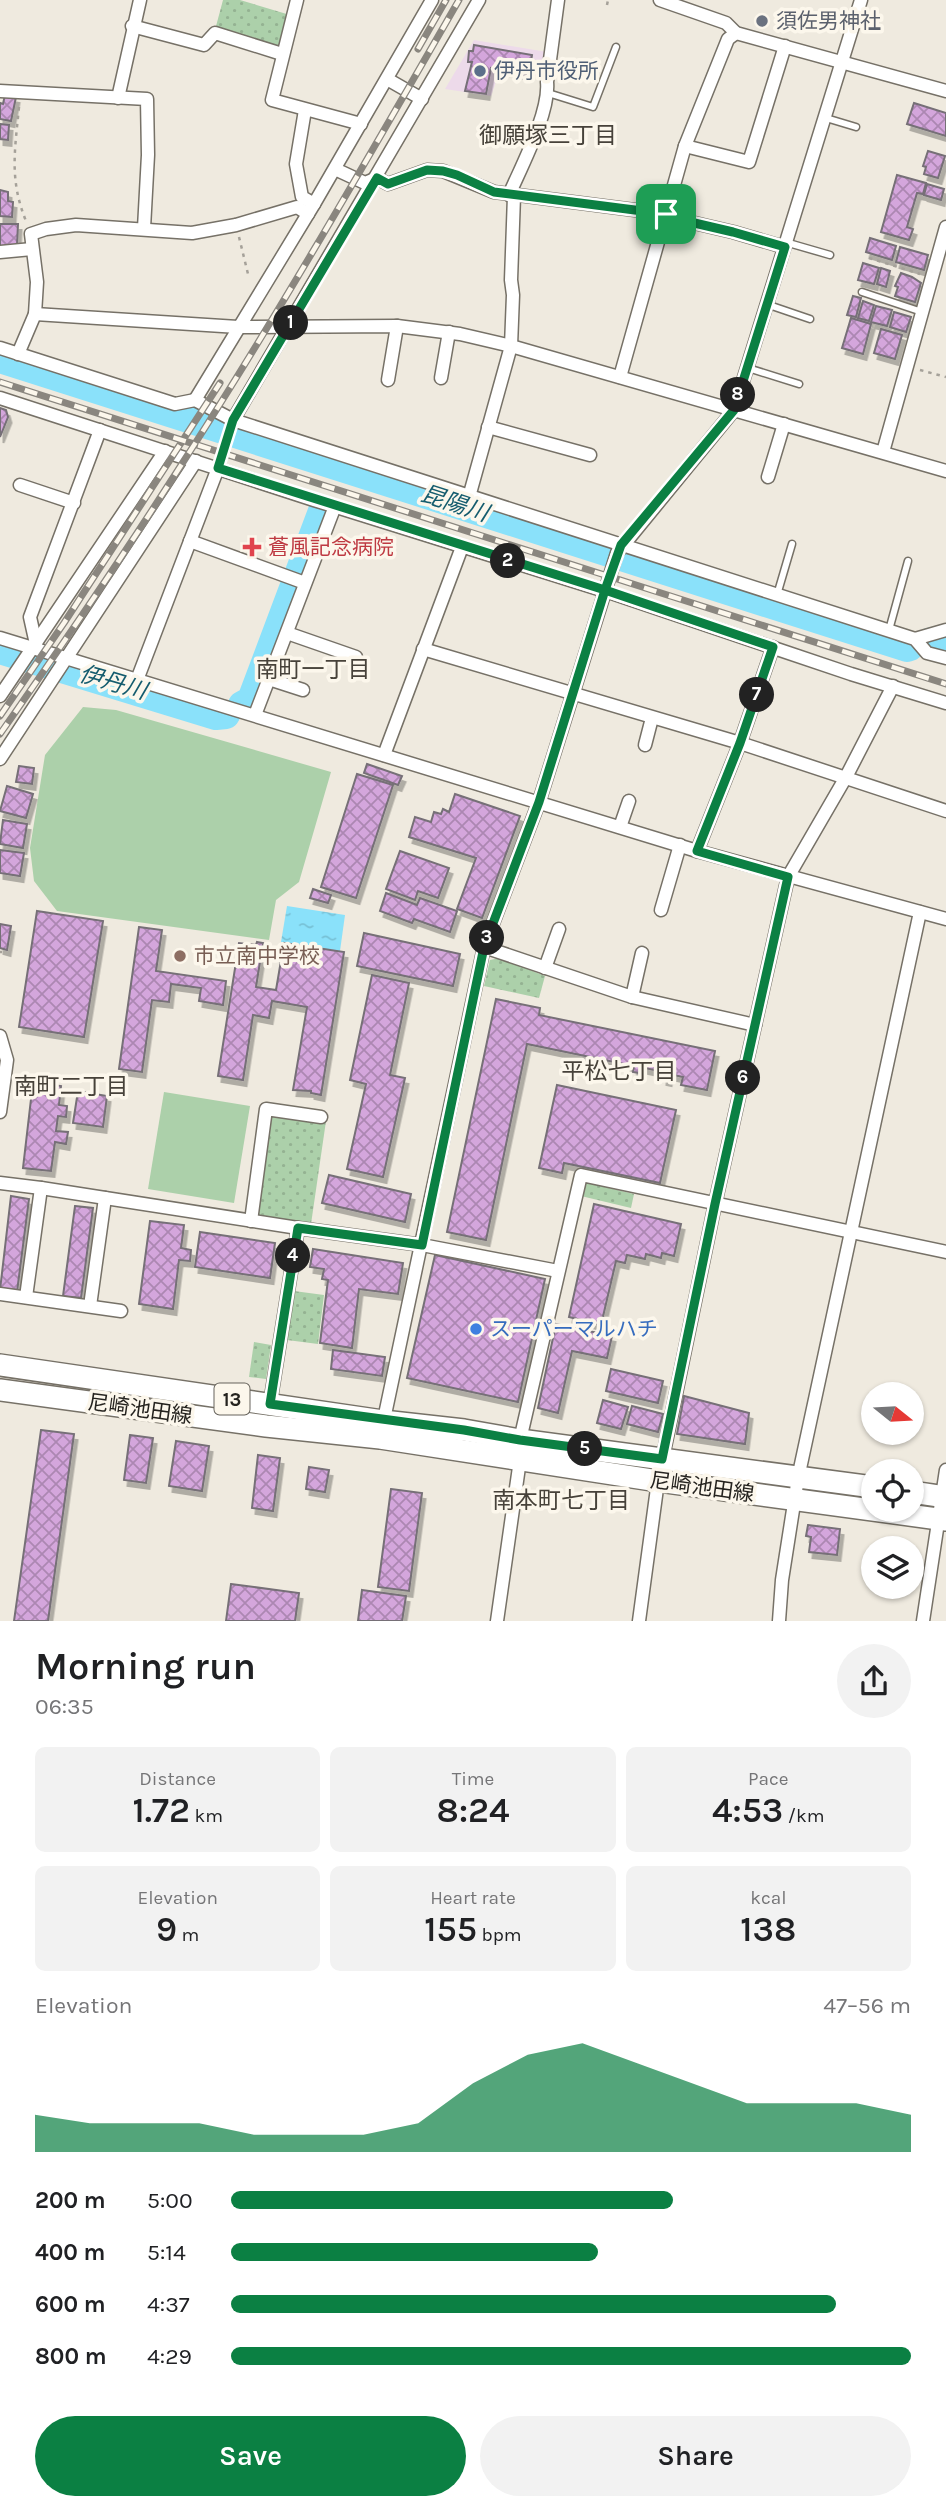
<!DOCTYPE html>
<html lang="en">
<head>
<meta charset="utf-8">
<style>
	:root { --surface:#fff; --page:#f2f2f2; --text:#202124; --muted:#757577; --accent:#0b8043 }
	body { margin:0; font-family:Karla,"Noto Sans JP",sans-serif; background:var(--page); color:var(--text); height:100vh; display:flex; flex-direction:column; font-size:26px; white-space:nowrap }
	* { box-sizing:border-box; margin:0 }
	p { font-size:23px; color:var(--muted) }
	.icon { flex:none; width:38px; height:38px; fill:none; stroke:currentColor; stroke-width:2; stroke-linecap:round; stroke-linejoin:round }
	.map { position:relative; height:1621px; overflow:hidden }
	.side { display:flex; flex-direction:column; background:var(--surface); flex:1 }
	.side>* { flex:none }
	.needle { width:46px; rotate:108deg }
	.fabs { position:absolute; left:861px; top:1382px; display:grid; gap:14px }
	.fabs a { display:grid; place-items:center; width:63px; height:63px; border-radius:50%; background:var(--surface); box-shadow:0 2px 5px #0004; font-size:35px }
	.pin { position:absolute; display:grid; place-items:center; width:60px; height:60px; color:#fff; margin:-30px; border-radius:14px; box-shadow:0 4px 10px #0006 }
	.km { position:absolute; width:35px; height:35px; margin:-18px; border-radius:50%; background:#222; color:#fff; font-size:19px; line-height:35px; text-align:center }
	.round { display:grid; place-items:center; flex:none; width:74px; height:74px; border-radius:37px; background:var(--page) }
	.summary { display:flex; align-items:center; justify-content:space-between; height:119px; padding:0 35px }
	h1 { font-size:38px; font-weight:600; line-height:52px }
	.stats { display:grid; grid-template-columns:repeat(3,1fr); gap:10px; height:119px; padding:7px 35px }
	.stats div { display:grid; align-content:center; border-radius:10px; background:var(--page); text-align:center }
	.stats b { font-size:35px; font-weight:600 }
	.stats small { font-size:19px; font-weight:400 }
	.stats p { font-size:19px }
	.chart { height:196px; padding:14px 35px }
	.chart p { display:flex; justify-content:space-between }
	.chart svg { width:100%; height:126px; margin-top:7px; fill:var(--accent); opacity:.7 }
	.action { display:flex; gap:14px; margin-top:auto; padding:14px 35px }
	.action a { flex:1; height:80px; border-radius:42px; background:var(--accent); color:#fff; font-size:28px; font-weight:600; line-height:80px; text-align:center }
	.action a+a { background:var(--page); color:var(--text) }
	ul { padding:0 35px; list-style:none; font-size:23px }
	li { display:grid; grid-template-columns:112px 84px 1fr; align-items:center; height:52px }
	li i { height:18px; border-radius:9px; background:var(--accent) }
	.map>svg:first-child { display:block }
</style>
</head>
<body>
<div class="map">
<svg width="946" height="1621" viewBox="0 0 946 1621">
	<defs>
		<pattern id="green-dots" width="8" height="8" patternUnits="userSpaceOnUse" patternTransform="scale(1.75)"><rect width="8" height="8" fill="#acd0aa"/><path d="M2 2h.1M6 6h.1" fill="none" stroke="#94b292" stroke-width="1.8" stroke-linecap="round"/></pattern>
		<pattern id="water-ripples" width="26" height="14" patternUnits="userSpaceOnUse" patternTransform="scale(1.75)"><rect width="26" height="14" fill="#8ae1fa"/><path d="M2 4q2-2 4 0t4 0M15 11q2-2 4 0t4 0" fill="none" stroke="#77c1d6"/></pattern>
		<pattern id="building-cross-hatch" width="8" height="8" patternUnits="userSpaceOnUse" patternTransform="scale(1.75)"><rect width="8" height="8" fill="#d4a6dc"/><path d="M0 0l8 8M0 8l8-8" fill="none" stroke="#ac87b2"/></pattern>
		<filter id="shadow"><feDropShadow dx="3.5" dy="6" stdDeviation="0" flood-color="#0004"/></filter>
	</defs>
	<rect width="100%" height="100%" fill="#efeadf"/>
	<path fill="#eddaea" d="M 474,40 L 547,52 L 544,76 L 498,76 L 491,96 L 445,89 Z"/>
	<g fill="url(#green-dots)">
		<path d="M 223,0 L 240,0 L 290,15 L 281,48 L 215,30 Z"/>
		<path d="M 500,958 L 545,976 L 539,998 L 484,986 L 490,960 Z"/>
		<path d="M 272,1114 L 326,1121 L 311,1224 L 259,1217 L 256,1214 L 269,1116 Z"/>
		<path d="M 588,1183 L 634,1194 L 631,1208 L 581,1196 L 584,1185 Z"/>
		<path d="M 294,1291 L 324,1295 L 318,1344 L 287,1340 Z"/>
		<path d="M 254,1342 L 271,1345 L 266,1379 L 249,1377 Z"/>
	</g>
	<g fill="#acd0aa">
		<path d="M 83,707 L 116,710 L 331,772 L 299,882 L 276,900 L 269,940 L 57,911 L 34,881 L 30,848 L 45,755 Z"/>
		<path d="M 164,1092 L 250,1106 L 234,1203 L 148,1189 Z"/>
	</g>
	<path fill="url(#water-ripples)" d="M 287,906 L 345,915 L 340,951 L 281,942 Z"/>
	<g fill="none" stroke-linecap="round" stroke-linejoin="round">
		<g stroke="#8ae1fa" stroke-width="28">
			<path d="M 0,359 L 907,648 L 910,647"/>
			<path d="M 929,642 L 946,638"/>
			<path d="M 0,650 L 216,716 L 226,715"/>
			<path d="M 242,705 L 251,700 L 322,511"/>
		</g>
	</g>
	<g fill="url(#building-cross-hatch)" stroke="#766f77" stroke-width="2" filter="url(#shadow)">
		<path d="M 474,45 L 532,55 L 529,74 L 491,68 L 486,94 L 465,91 L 472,62 L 468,62 L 469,51 L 473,51 Z"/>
		<path d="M 5,95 L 16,97 L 11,121 L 0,119 L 0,103 L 3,104 Z"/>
		<path d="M 914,103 L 946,113 L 946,136 L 907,124 Z"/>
		<path d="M 0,124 L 9,125 L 8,140 L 0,139 Z"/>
		<path d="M 928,151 L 945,156 L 938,178 L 924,174 L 926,167 L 923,166 Z"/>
		<path d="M 897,175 L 926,183 L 923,194 L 917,193 L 907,227 L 913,229 L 909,240 L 881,232 Z"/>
		<path d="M 927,184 L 944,189 L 941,200 L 924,195 Z"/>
		<path d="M 0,190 L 8,192 L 8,201 L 13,202 L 12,217 L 0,216 Z"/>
		<path d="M 0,224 L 18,224 L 17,245 L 0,247 Z"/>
		<path d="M 870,238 L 896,246 L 892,260 L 866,252 Z"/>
		<path d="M 900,247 L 928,255 L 924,270 L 896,262 Z"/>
		<path d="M 863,263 L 879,268 L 874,284 L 858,280 Z"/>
		<path d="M 881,268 L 890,271 L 886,287 L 877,284 Z"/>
		<path d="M 901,273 L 912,277 L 921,283 L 915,302 L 895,296 L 898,287 L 895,286 Z"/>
		<path d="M 853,296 L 861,298 L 856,317 L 847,315 Z"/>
		<path d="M 863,301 L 874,305 L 869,321 L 858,318 Z"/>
		<path d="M 876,306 L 892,310 L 887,326 L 871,322 Z"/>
		<path d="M 894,312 L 911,317 L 906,332 L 890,327 Z"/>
		<path d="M 851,318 L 871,324 L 863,354 L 842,348 Z"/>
		<path d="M 881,329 L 902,335 L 895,359 L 874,353 Z"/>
		<path d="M 0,408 L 6,410 L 8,417 L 0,437 Z"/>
		<path d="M 367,764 L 402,776 L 398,785 L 364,773 Z"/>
		<path d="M 19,766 L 34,768 L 32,784 L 16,782 Z"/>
		<path d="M 357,774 L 393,785 L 356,898 L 321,887 Z"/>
		<path d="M 7,786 L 33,794 L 26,818 L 0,811 Z"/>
		<path d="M 455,794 L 520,816 L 482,918 L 457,909 L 476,858 L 409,837 L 415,817 L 431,822 L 434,812 L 441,814 L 443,809 L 449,812 Z"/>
		<path d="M 3,820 L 27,824 L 23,848 L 0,844 Z"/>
		<path d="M 0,850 L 24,853 L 20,876 L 0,873 Z"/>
		<path d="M 400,851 L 449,868 L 438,898 L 418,891 L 415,900 L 386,889 Z"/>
		<path d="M 313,889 L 331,895 L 328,903 L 310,898 Z"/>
		<path d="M 386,893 L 417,905 L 420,898 L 457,911 L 450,932 L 414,919 L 412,923 L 380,911 Z"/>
		<path d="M 37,911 L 103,921 L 84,1037 L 19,1027 Z"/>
		<path d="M 0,924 L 11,926 L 7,950 L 0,948 Z"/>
		<path d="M 139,927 L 162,930 L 156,971 L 226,981 L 223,1005 L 199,1001 L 201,988 L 171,984 L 169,1002 L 152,1000 L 142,1072 L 119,1069 Z"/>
		<path d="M 364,933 L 460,954 L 453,986 L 357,966 Z"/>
		<path d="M 257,942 L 263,943 L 256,987 L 276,990 L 284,943 L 344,952 L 321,1095 L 311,1093 L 311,1091 L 293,1090 L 307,1007 L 272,1001 L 269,1018 L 253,1015 L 243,1080 L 218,1076 L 239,943 L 256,945 Z"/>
		<path d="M 372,975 L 409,983 L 390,1075 L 405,1078 L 383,1177 L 347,1169 L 366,1084 L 350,1080 Z"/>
		<path d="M 496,999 L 540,1008 L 539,1015 L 715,1051 L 707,1090 L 681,1085 L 683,1077 L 669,1074 L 668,1080 L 663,1079 L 664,1072 L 640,1067 L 639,1073 L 633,1072 L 634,1066 L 527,1044 L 486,1240 L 447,1232 Z"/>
		<path d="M 33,1082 L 61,1086 L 59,1105 L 67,1106 L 66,1117 L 58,1116 L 56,1131 L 68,1132 L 66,1144 L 55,1142 L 51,1171 L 23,1168 Z"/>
		<path d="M 557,1085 L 676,1110 L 660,1183 L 564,1163 L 562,1173 L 539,1168 Z"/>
		<path d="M 78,1091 L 107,1096 L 103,1127 L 73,1123 Z"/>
		<path d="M 329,1175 L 411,1194 L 405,1222 L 322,1203 Z"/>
		<path d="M 11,1196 L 29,1199 L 17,1292 L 0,1290 Z"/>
		<path d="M 594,1204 L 681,1224 L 674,1256 L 662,1253 L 661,1258 L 646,1254 L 645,1259 L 627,1255 L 625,1263 L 616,1261 L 601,1325 L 569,1317 Z"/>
		<path d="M 75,1206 L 93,1208 L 81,1298 L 63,1296 Z"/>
		<path d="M 150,1221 L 184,1225 L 181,1248 L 191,1250 L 190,1261 L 179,1260 L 173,1309 L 139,1304 Z"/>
		<path d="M 200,1232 L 275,1243 L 270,1278 L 195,1267 Z"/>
		<path d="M 313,1249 L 403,1263 L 398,1294 L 359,1289 L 352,1348 L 320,1343 L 328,1280 L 322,1279 L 324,1269 L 310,1267 Z"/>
		<path d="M 435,1255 L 545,1279 L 518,1402 L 407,1378 Z"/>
		<path d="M 556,1324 L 612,1336 L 607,1358 L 572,1351 L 558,1413 L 538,1408 Z"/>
		<path d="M 333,1350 L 385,1357 L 382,1376 L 331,1369 Z"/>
		<path d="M 611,1369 L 663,1381 L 658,1403 L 606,1391 Z"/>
		<path d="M 684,1396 L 749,1413 L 745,1444 L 677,1434 Z"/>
		<path d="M 603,1400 L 628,1407 L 621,1429 L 597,1423 Z"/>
		<path d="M 632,1406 L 663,1414 L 658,1432 L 627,1424 Z"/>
		<path d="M 41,1430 L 74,1434 L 48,1621 L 14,1621 Z"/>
		<path d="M 130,1435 L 153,1438 L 146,1483 L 124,1480 Z"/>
		<path d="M 176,1441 L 209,1446 L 202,1491 L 169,1486 Z"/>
		<path d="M 258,1455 L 280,1458 L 273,1511 L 252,1508 Z"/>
		<path d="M 309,1467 L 329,1470 L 325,1492 L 306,1489 Z"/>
		<path d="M 391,1489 L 422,1493 L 409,1591 L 378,1587 Z"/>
		<path d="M 808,1525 L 840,1529 L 837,1555 L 809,1552 L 811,1537 L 806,1536 Z"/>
		<path d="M 231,1584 L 299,1593 L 295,1621 L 226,1621 Z"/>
		<path d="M 362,1590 L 406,1596 L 402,1621 L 358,1621 Z"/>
	</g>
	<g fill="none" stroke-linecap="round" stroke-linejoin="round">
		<defs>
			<g id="lane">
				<path d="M 548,93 L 593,107 L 616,47"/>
				<path d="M 826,118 L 856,127"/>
				<path d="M 785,242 L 830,255"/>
				<path d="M 862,292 L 922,312"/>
				<path d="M 766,304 L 810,319"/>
				<path d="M 748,368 L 799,384"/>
				<path d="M 777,595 L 792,544"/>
				<path d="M 889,630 L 908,561"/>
			</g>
			<g id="street">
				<path d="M 297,0 L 272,100 L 361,124"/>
				<path d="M 660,0 L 726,23 L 736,33 L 946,91"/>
				<path d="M 132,26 L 204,45 L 215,33 L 282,54"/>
				<path d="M 387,79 L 422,99"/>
				<path d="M 0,91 L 147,99 L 148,155 L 144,228"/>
				<path d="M 118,98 L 140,0"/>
				<path d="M 305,110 L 296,164 L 302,197 L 314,204"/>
				<path d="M 685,146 L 749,162 L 785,46"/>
				<path d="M 335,169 L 365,183 L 377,178 L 388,184 L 427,170 L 443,171 L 494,192 L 666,214 L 673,218 L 733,232 L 784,247"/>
				<path d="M 509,195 C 522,165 550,112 547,82 L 558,0"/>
				<path d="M 0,252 L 32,249"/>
				<path d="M 35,314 L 238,327 L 397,326 L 460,334 L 511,346 L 946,471"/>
				<path d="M 0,348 L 175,404 L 195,400 L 233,420 L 915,639 L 927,653 L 946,658"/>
				<path d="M 18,354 L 35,314 L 37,282 L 31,234 L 46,229 L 76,225 L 192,233 L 236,225 L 297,207 L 308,214"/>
				<path d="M 620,377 L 685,146 L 728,39 L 736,33"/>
				<path d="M 441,378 L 449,332"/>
				<path d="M 388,380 L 397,326"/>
				<path d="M 0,398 L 314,500 L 605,591 L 851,674 L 946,703"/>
				<path d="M 195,400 L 314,204 L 432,0"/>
				<path d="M 233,420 L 479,0"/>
				<path d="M 488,427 L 590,455"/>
				<path d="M 883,452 L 946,227"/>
				<path d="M 768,477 L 784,424"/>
				<path d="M 20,485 L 74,503"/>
				<path d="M 469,497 L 511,346 L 513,295 L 511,280 L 514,196"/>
				<path d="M 190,541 L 305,583"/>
				<path d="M 287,633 L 356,657"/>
				<path d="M 0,638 L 697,851 L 946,919"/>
				<path d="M 915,639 L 946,630"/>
				<path d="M 36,644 L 30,617 L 100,430"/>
				<path d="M 423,649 L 740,743 L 946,811"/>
				<path d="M 269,679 L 303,690"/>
				<path d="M 137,680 L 218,468"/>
				<path d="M 0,696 L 165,451"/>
				<path d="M 255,715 L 335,506"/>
				<path d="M 645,745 L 652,718"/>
				<path d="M 384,755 L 462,547"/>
				<path d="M 0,759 L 196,461"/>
				<path d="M 620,827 L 629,801"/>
				<path d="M 697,851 L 740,743 L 773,647"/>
				<path d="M 661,910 L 680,845"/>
				<path d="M 484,947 L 632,997 L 755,1025"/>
				<path d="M 545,968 L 559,929"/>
				<path d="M 632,997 L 642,953"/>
				<path d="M 0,1036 L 7,1060 L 0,1112"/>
				<path d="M 0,1183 L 41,1188 L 298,1228 L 422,1245 L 558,1271"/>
				<path d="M 251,1221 L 266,1109 L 321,1117"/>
				<path d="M 0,1294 L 121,1311"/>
				<path d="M 26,1297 L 41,1188"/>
				<path d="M 90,1306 L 105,1198"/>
				<path d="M 270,1404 L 298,1228"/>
				<path d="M 383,1424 L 484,947 L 539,802 L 617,553 L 734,410 L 861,0"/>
				<path d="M 497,1621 L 520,1460 L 520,1440 L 581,1175 L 946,1252"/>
				<path d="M 639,1621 L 658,1481 L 715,1204 L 788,877 L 846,777 L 893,686"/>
				<path d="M 779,1621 L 782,1580 L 798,1478 L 920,912"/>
				<path d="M 923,1621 L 946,1470"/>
			</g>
			<g id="primary">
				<path d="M 0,1365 L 383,1421 L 464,1430 L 520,1440 L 873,1487"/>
				<path d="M 0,1390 L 266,1426 L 380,1438 L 658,1481 L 946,1520"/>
				<path d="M 912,1492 L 946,1497"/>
			</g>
		</defs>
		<use href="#lane" stroke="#767167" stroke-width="9"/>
		<use href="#street" stroke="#767167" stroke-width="15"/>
		<use href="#primary" stroke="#767167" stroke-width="24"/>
		<g stroke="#a5a199" stroke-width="2.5" stroke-dasharray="3.5 5" stroke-linecap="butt">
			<path d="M 607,5 L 608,0"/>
			<path d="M 19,107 C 15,150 9,179 26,221"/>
			<path d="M 239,237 L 248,274"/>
			<path d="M 869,258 L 920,274"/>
			<path d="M 920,370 L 946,377"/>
			<path d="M 222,454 L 229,433"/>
			<path d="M 0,952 L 2,952"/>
		</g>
		<use href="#lane" stroke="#fff" stroke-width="6"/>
		<use href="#street" stroke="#fff" stroke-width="12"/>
		<use href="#primary" stroke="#fff" stroke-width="21"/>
		<defs>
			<g id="rail">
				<path d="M 418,49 L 446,0"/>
				<path d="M 0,382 L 946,684"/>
				<path d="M 0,716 L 64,623 L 220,383"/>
				<path d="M 0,734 C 61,647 121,559 178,470 C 277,317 368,158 459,0"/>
			</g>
		</defs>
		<use href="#rail" stroke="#8a867f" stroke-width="7"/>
		<use href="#rail" stroke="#fcf7ec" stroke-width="4.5" stroke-dasharray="13" stroke-linecap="butt"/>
	</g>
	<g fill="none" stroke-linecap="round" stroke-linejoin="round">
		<defs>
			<path id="route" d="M 666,214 L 494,192 L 457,175 L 443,171 L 427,170 L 388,184 L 377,178 L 233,420 L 218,468 L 605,590 L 539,802 L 484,947 L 422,1245 L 298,1228 L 270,1404 L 464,1430 L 520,1440 L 662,1459 L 715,1204 L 788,877 L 697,851 L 740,743 L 773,647 L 605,590 L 621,545 L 734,410 L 785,247 L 733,232 L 673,218 L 666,214"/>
		</defs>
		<use href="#route" stroke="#fff" stroke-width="14"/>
		<use href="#route" stroke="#0b8043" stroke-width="9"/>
	</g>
	<circle fill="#6b7280" stroke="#fcf7ec" stroke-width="2.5" cx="762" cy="21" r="7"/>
	<circle fill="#5c6f8a" stroke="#fcf7ec" stroke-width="2.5" cx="480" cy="71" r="7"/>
	<path fill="#e0444e" stroke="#fcf7ec" stroke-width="2.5" d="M248.5 536.5h7v7h7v7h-7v7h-7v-7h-7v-7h7z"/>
	<circle fill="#8d6e63" stroke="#fcf7ec" stroke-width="2.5" cx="180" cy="956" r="7"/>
	<circle fill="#3f7fe0" stroke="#fcf7ec" stroke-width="2.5" cx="476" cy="1329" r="7"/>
	<g text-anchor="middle" stroke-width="7" stroke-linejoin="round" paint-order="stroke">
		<rect fill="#fcf7ec" stroke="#66635c" stroke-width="2" x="214.5" y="1383.5" width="35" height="31" rx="5"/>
		<g font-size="19" font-weight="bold" fill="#25231f">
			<text x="232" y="1406">13</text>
		</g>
		<g font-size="21" fill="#5b616d" stroke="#fcf7ec" text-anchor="start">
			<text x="776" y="28">須佐男神社</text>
		</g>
		<g font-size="21" fill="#4e5e75" stroke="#fcf7ec" text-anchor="start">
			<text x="494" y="78">伊丹市役所</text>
		</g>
		<g font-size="21" fill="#be3a42" stroke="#fcf7ec" text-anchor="start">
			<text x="268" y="554">蒼風記念病院</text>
		</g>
		<g font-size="21" fill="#785e54" stroke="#fcf7ec" text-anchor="start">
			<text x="194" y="963">市立南中学校</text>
		</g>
		<g font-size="21" fill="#366cbe" stroke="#fcf7ec" text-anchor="start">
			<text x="490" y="1336">スーパーマルハチ</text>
		</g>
		<g font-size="21" fill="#25231f" stroke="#fcf7ec">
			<text transform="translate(140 1409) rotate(8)" y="7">尼崎池田線</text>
			<text transform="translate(702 1487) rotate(8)" y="7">尼崎池田線</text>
		</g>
		<g font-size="23" fill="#47423a" stroke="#fcf7ec">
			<text x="548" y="143">御願塚三丁目</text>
			<text x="313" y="677">南町一丁目</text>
			<text x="619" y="1079">平松七丁目</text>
			<text x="71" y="1094">南町二丁目</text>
			<text x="561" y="1508">南本町七丁目</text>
		</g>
		<g font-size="23" font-style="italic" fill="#155c6e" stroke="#fcf7ec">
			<text transform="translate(455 503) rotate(18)" y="8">昆陽川</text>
			<text transform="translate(113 682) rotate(16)" y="8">伊丹川</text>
		</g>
	</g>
</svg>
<div class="fabs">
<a><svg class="needle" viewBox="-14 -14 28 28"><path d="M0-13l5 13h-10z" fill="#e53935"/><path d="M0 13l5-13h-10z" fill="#757577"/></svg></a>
<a><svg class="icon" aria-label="locate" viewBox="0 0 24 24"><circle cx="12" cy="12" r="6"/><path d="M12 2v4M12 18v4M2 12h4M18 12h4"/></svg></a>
<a><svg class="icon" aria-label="layers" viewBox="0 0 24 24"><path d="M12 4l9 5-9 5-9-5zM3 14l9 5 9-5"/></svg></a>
</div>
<div class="pin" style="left:666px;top:214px;background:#1e9e55"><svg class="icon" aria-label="arrive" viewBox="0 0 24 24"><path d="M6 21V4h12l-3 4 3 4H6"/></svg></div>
<b class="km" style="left:291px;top:323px">1</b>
<b class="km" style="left:508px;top:561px">2</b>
<b class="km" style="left:487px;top:938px">3</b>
<b class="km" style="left:293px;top:1256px">4</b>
<b class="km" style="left:585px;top:1449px">5</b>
<b class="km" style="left:743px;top:1078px">6</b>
<b class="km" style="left:757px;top:695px">7</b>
<b class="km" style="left:738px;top:395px">8</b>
</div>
<section class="side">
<div class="summary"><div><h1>Morning run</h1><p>06:35</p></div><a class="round"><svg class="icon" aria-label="share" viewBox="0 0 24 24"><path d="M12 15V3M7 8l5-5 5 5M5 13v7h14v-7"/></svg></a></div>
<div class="stats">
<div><p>Distance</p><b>1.72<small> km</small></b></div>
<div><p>Time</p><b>8:24</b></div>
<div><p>Pace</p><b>4:53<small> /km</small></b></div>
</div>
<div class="stats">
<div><p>Elevation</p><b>9<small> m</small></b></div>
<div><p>Heart rate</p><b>155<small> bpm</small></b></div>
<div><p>kcal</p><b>138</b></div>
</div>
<div class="chart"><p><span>Elevation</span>47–56 m</p>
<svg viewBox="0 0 160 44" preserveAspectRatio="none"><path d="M0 44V31L10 34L20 34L30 34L40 38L50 38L60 38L70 34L80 20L90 10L100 6L110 13L120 20L130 27L140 27L150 27L160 31V44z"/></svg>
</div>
<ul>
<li><b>200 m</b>5:00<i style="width:65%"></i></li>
<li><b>400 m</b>5:14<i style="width:54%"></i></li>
<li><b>600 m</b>4:37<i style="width:89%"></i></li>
<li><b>800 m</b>4:29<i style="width:100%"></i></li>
</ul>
<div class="action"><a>Save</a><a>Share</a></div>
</section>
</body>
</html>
